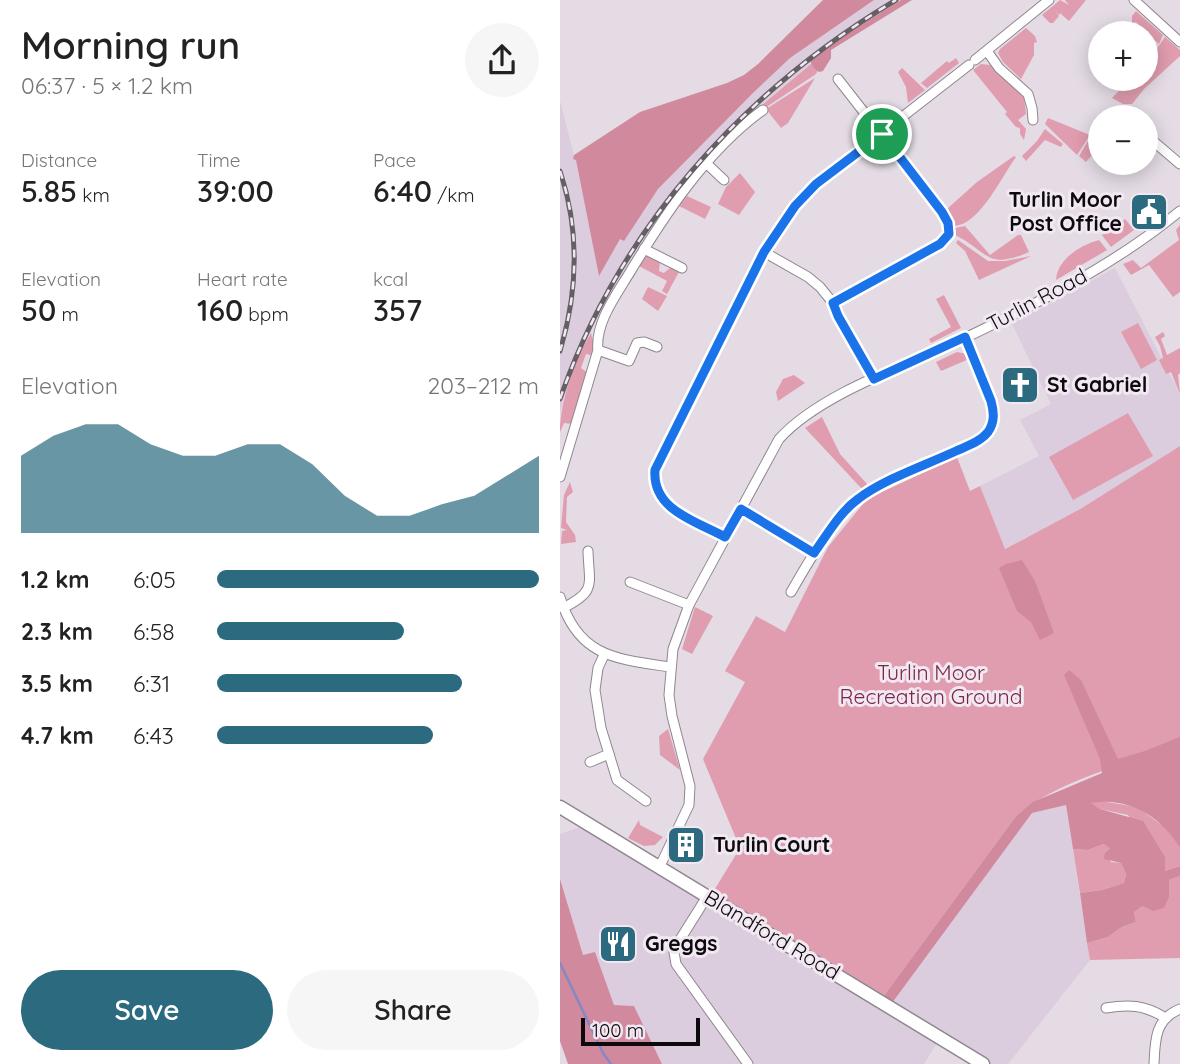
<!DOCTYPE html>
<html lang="en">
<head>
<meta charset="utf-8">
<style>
	:root { --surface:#fff; --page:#f6f6f6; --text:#222; --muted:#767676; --accent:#2b6a7f }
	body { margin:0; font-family:Quicksand,sans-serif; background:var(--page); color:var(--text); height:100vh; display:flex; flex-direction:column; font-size:26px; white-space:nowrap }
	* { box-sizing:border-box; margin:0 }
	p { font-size:23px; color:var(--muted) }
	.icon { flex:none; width:38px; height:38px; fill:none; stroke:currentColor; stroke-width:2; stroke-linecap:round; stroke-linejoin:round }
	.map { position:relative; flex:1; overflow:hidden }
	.drawer { display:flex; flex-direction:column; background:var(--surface); width:560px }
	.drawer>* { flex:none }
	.buttons { position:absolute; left:528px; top:21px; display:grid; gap:14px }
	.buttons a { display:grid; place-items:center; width:70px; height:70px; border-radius:50%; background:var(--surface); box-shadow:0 4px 18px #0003; font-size:35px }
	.scale { position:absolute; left:21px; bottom:18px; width:119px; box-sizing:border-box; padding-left:7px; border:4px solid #0d0a0e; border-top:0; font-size:19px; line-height:24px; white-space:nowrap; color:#0d0a0e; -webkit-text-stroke:5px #f1e8f2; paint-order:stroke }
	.pin { position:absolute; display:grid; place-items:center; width:60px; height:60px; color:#fff; margin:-30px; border:4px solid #fff; border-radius:50%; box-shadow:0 2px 7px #0007 }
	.round { display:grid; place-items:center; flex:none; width:74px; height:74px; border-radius:37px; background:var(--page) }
	.headline { display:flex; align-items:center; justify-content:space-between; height:119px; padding:0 21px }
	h1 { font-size:38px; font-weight:600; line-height:52px }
	.stats { display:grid; grid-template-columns:repeat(3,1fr); gap:10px; height:119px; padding:7px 21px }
	.stats div { display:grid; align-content:center }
	.stats b { font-size:30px; font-weight:600 }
	.stats small { font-size:19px; font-weight:400 }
	.stats p { font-size:19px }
	.chart { height:196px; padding:14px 21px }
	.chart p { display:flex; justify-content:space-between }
	.chart svg { width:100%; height:126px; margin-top:7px; fill:var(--accent); opacity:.7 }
	.button { display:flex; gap:14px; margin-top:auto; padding:14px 21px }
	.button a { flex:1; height:80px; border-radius:42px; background:var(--accent); color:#fff; font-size:28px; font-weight:600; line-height:80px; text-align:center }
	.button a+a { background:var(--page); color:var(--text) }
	ul { padding:0 21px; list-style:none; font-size:23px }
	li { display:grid; grid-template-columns:112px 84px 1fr; align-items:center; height:52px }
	li i { height:18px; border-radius:9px; background:var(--accent) }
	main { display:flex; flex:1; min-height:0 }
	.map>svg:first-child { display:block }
</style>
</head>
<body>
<main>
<section class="drawer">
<div class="headline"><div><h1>Morning run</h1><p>06:37 · 5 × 1.2 km</p></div><a class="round"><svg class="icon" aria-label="share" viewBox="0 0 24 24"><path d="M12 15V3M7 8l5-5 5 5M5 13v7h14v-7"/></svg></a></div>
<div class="stats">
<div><p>Distance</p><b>5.85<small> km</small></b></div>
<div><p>Time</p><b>39:00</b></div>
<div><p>Pace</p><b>6:40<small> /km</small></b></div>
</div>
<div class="stats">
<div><p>Elevation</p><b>50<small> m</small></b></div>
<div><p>Heart rate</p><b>160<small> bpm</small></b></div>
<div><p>kcal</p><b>357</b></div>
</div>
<div class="chart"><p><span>Elevation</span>203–212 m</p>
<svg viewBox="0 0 160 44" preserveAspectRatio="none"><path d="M0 44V17L10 10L20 6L30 6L40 13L50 17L60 17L70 13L80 13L90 20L100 31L110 38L120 38L130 34L140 31L150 24L160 17V44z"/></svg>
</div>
<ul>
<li><b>1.2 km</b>6:05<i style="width:100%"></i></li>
<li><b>2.3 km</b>6:58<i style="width:58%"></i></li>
<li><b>3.5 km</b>6:31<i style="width:76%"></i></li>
<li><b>4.7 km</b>6:43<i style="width:67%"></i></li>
</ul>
<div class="button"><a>Save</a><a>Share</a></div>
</section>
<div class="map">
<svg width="620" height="1064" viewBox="0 0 620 1064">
	<rect width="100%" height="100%" fill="#e4dbe5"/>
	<g fill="#dbcddd">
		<path d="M 314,0 L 341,0 L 296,28 L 254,57 L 250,64 L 201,105 L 149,156 L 99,219 L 53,290 L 30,333 L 9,382 L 0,413 L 0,101 L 14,155 L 13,159 L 16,159 L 32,239 L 60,238 L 64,240 L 98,189 L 194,92 L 230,58 Z"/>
		<path d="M 555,268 L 620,394 L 620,446 L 522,508 L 444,549 L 420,486 L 479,456 L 460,420 L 491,404 L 452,324 Z"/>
		<path d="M 506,805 L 530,960 L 448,1064 L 423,1064 L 380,1038 L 364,1064 L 102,1064 L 74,1006 L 54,1005 L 35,952 L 23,955 L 0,879 L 0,834 L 29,824 L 329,1007 L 472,813 Z"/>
	</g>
	<g fill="#e09daf">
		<path d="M 500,0 L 509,5 L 505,0 L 526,0 L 509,21 L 501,14 L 502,12 L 499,15 L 495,11 L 499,16 L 493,23 L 490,23 L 482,15 Z"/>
		<path d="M 576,11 L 603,35 L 599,44 L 576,22 L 572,23 L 572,16 Z"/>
		<path d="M 466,28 L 475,36 L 477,42 L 474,43 L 474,55 L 461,79 L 443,62 L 438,53 L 440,49 Z"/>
		<path d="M 605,37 L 620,50 L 620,56 L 584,89 L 572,104 L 563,104 L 552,98 L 570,79 L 586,79 L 586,64 Z"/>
		<path d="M 396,58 L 399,63 L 367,88 L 361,83 L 387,61 L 389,63 Z"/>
		<path d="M 252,63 L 258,70 L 256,74 L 205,108 L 202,105 Z"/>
		<path d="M 421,64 L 430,65 L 464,98 L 466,114 L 458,120 L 466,129 L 464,140 L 460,134 L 460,128 L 456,127 L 445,114 L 447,112 L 413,70 Z"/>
		<path d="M 342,68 L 365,90 L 348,103 L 346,87 L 338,72 Z"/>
		<path d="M 255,78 L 228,123 L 221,128 L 206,109 Z"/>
		<path d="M 488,118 L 530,135 L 517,155 L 485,124 Z"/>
		<path d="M 541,119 L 541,145 L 526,162 L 519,156 Z"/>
		<path d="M 485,129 L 503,144 L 501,147 L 485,140 L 466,161 L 462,156 L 477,141 Z"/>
		<path d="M 454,156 L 456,157 C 442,176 420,224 395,226 L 387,209 L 417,182 Z"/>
		<path d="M 180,173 L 195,192 L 179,215 L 158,204 L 166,187 Z"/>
		<path d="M 127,196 L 151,207 L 145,219 L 119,206 Z"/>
		<path d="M 565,219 L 574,230 L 551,247 L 542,235 Z"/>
		<path d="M 620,225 L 620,292 L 613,297 L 589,265 L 571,275 L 563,264 L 573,260 L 581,268 L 619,240 L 616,230 Z"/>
		<path d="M 405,226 L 430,255 L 458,235 L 461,235 L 469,252 C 426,271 428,251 395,235 L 395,228 Z"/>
		<path d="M 398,240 L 428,261 L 445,261 L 471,256 L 419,280 L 405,251 L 396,243 Z"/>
		<path d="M 539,240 L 547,250 L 496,280 C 497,259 521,245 539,240 Z"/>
		<path d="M 85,254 L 100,261 L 99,271 L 104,273 L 111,267 L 120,270 L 107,294 L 102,291 L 107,281 L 79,266 L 73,278 L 71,277 Z"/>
		<path d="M 88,287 L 107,296 L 98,311 L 82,299 Z"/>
		<path d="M 384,295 L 401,328 L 371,343 L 369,339 L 391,327 L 376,299 Z"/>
		<path d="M 578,323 L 597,360 L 581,369 L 561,332 Z"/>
		<path d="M 603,332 L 605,336 L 601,339 L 607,355 L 620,348 L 620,373 L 618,375 L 620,394 L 611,372 L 606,374 L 599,360 L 603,358 L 600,346 L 595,337 Z"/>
		<path d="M 31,333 L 34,346 L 31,355 L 26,354 L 21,368 L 28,373 L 12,424 L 4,423 L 0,432 C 0,401 15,360 31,333 Z"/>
		<path d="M 397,352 L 407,354 L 409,359 L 381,371 L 376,362 Z"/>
		<path d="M 234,375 L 245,383 L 218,401 L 216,392 L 223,379 Z"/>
		<path d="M 568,413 L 593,456 L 513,500 L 489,457 Z"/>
		<path d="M 262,417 L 280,454 L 307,484 L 302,489 L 245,428 Z"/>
		<path d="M 620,446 L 620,744 C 567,764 499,780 456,816 L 323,997 L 153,892 L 180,848 L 143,759 L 185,682 L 165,671 L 196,616 L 225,632 L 268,547 L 307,499 L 397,457 L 410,491 L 420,486 L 445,549 L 522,508 Z"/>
		<path d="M 10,482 L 13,492 L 7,497 L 6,522 L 15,535 L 16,542 L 1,544 L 2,531 L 7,530 L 1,528 L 4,495 Z"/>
		<path d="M 135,607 L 153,616 L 132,654 L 122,649 Z"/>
		<path d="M 108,729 L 120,770 L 100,755 L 99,736 Z"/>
		<path d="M 541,801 L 577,807 L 610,831 L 620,848 L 620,866 L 605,871 L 568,815 L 540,809 L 530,803 Z"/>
		<path d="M 79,820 L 80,825 L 103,837 L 95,845 L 84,846 L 68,838 Z"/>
		<path d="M 544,844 L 551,847 L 545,853 L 551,862 L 561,863 L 566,874 L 564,883 L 542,890 L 520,893 L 513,849 L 528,850 Z"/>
		<path d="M 620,876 L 620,958 L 530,960 L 527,943 L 548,937 L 562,927 L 576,922 L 574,912 L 583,906 L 609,897 L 609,880 Z"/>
	</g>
	<g fill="#d1899d">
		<path d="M 263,0 L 314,0 L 230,58 L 194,92 L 98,189 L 64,241 L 60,239 L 39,276 L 16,160 L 13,159 L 14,155 L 80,112 L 167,83 L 184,75 L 198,64 Z"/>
		<path d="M 341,0 L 352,0 L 271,50 L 271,58 L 263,71 L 259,72 L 254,68 L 250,61 L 254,57 L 296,28 Z"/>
		<path d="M 462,560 L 475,581 L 494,633 L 480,640 L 471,622 L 457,611 L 439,568 L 446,564 Z"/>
		<path d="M 509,670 L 521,680 L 558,759 L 585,751 L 620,737 L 620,848 C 602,817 568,796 531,803 L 540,809 L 583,821 L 605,857 L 605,871 L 620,866 L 620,876 L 609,880 L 609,897 L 604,908 L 593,911 L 583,906 L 574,912 L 576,922 L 562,927 L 548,937 L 527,943 L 520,893 L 542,890 L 564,883 L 566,874 L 561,863 L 544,859 L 545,853 L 550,848 L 544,844 L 528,850 L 513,849 L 506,805 L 472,813 L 332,1003 L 323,997 L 456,816 L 473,802 L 542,773 L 540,759 L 504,675 Z"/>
		<path d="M 0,879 L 23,955 L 35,952 L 54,1005 L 74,1006 L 102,1064 L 8,1064 L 0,1041 Z"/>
	</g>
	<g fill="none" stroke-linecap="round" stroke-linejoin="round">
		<path stroke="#8687c5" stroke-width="2.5" d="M 0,963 L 43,1053 L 51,1064"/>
		<defs>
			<g id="minor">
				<path d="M 574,0 L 620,42"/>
				<path d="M 427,51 L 439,68 L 468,94 L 472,108 L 473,120"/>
				<path d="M 415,60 L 489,0"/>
				<path d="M 565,113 L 568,117"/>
				<path d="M 586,135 L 620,164"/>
				<path d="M 147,164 L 164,180"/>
				<path d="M 84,249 L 122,268"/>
				<path d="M 204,252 L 248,277 L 260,287 L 273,303 L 278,316 L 314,378"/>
				<path d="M 273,303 L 379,244 C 393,235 390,224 382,212 L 278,79"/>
				<path d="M 38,350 L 69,361 L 77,343 L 84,342 L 97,347"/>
				<path d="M 0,477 L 38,350 C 35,325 54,298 67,277 C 104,216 145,152 203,110"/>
				<path d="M 181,509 L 254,553"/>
				<path d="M 165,537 C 137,521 92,510 95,470 L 204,252 L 235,207 L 256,184 L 409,65"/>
				<path d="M 70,582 L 129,605"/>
				<path d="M 231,592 C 246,566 276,513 300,497 C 328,478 362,467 392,453 C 404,447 419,443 428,431 C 433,425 433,419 434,411 L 405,337"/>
				<path d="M 0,597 C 18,657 56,659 110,667"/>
				<path d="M 3,608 C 37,591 29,585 28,551"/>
				<path d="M 44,655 L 38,668 L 35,690 L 41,728 L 57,780 L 86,801"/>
				<path d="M 30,762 L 49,754"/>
				<path d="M 100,866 L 129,805 L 130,786 L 112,716 L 109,695 L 113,649 L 129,605 L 219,439 C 261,393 347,365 405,338 C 480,302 556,264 620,211"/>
				<path d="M 148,895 L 116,946 L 114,952 L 116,964 L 188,1064"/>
				<path d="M 546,1008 C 569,1004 584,1005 604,1017"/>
				<path d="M 594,1064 C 595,1040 595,1019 620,1009"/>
			</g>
			<path id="secondary" d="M 0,807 L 423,1064"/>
		</defs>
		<use href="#minor" stroke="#8f8790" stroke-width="11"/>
		<use href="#secondary" stroke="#8f8790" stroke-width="15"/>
		<use href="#minor" stroke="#fff" stroke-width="9"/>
		<use href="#secondary" stroke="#fff" stroke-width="12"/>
		<defs>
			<g id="rail">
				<path d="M 0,171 C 20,231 18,291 0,351"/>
				<path d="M 0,399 C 59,229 182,92 336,0"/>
			</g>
		</defs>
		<use href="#rail" stroke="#645f65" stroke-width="5"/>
		<use href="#rail" stroke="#f1e8f2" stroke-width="2.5" stroke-dasharray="8" stroke-linecap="butt"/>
	</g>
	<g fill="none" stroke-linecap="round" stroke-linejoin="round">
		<defs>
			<path id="route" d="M 322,134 L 382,212 L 388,223 L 389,234 L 380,244 L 273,303 L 278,316 L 314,379 L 405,337 L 431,401 C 434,412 435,422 428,432 C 420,442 407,446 396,451 C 366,465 324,479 298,499 C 280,512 267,535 254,553 L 181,509 L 165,537 C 136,521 92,510 95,470 L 204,252 L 235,206 L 256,184 Z"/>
		</defs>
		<use href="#route" stroke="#fff" stroke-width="14"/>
		<use href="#route" stroke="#1a73e8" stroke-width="9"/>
	</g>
	<defs>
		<symbol id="civic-square" viewBox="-11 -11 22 22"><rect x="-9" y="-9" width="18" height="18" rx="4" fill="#2b6a7f" stroke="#f1e8f2"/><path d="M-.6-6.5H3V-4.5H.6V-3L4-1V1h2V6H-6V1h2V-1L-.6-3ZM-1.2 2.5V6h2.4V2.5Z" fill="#fff"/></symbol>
		<symbol id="church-square" viewBox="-11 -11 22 22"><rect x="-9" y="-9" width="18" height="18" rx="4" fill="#2b6a7f" stroke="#f1e8f2"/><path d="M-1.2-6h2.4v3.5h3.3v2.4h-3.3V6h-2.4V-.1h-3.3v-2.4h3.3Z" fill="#fff"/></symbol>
		<symbol id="building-square" viewBox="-11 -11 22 22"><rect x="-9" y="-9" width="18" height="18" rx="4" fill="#2b6a7f" stroke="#f1e8f2"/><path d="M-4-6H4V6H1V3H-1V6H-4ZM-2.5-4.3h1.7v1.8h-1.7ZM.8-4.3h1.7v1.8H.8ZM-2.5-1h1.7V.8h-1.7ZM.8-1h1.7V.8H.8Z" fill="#fff"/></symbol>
		<symbol id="restaurant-square" viewBox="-11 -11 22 22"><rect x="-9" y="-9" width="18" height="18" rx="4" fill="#2b6a7f" stroke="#f1e8f2"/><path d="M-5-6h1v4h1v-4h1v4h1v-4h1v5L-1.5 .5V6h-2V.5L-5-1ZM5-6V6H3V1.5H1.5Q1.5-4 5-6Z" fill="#fff"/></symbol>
	</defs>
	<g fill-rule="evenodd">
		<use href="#civic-square" x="567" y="190" width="44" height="44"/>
		<use href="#church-square" x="438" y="363" width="44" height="44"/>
		<use href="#building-square" x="104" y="823" width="44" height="44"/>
		<use href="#restaurant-square" x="36" y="922" width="44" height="44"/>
	</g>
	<g text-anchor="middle" stroke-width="6" stroke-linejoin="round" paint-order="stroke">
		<g font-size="21" font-weight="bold" fill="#0d0a0e" stroke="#f1e8f2" text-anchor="start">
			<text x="562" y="207" text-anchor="end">Turlin Moor<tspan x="562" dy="24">Post Office</tspan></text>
			<text x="487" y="392">St Gabriel</text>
			<text x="153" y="852">Turlin Court</text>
			<text x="85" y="951">Greggs</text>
		</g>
		<g font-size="21" fill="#0d0a0e" stroke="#f1e8f2">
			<text transform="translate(477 300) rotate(-28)" y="7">Turlin Road</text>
			<text transform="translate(212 935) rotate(31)" y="7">Blandford Road</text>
		</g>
		<g font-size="21" fill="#7b2645" stroke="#f1e8f2">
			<text x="371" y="680">Turlin Moor<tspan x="371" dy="24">Recreation Ground</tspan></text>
		</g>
	</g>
</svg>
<div class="buttons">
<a>+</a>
<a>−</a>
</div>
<div class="scale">100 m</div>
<div class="pin" style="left:322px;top:134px;background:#1e9e55"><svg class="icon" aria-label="arrive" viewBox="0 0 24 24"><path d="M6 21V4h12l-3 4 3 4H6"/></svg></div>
</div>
</main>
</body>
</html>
